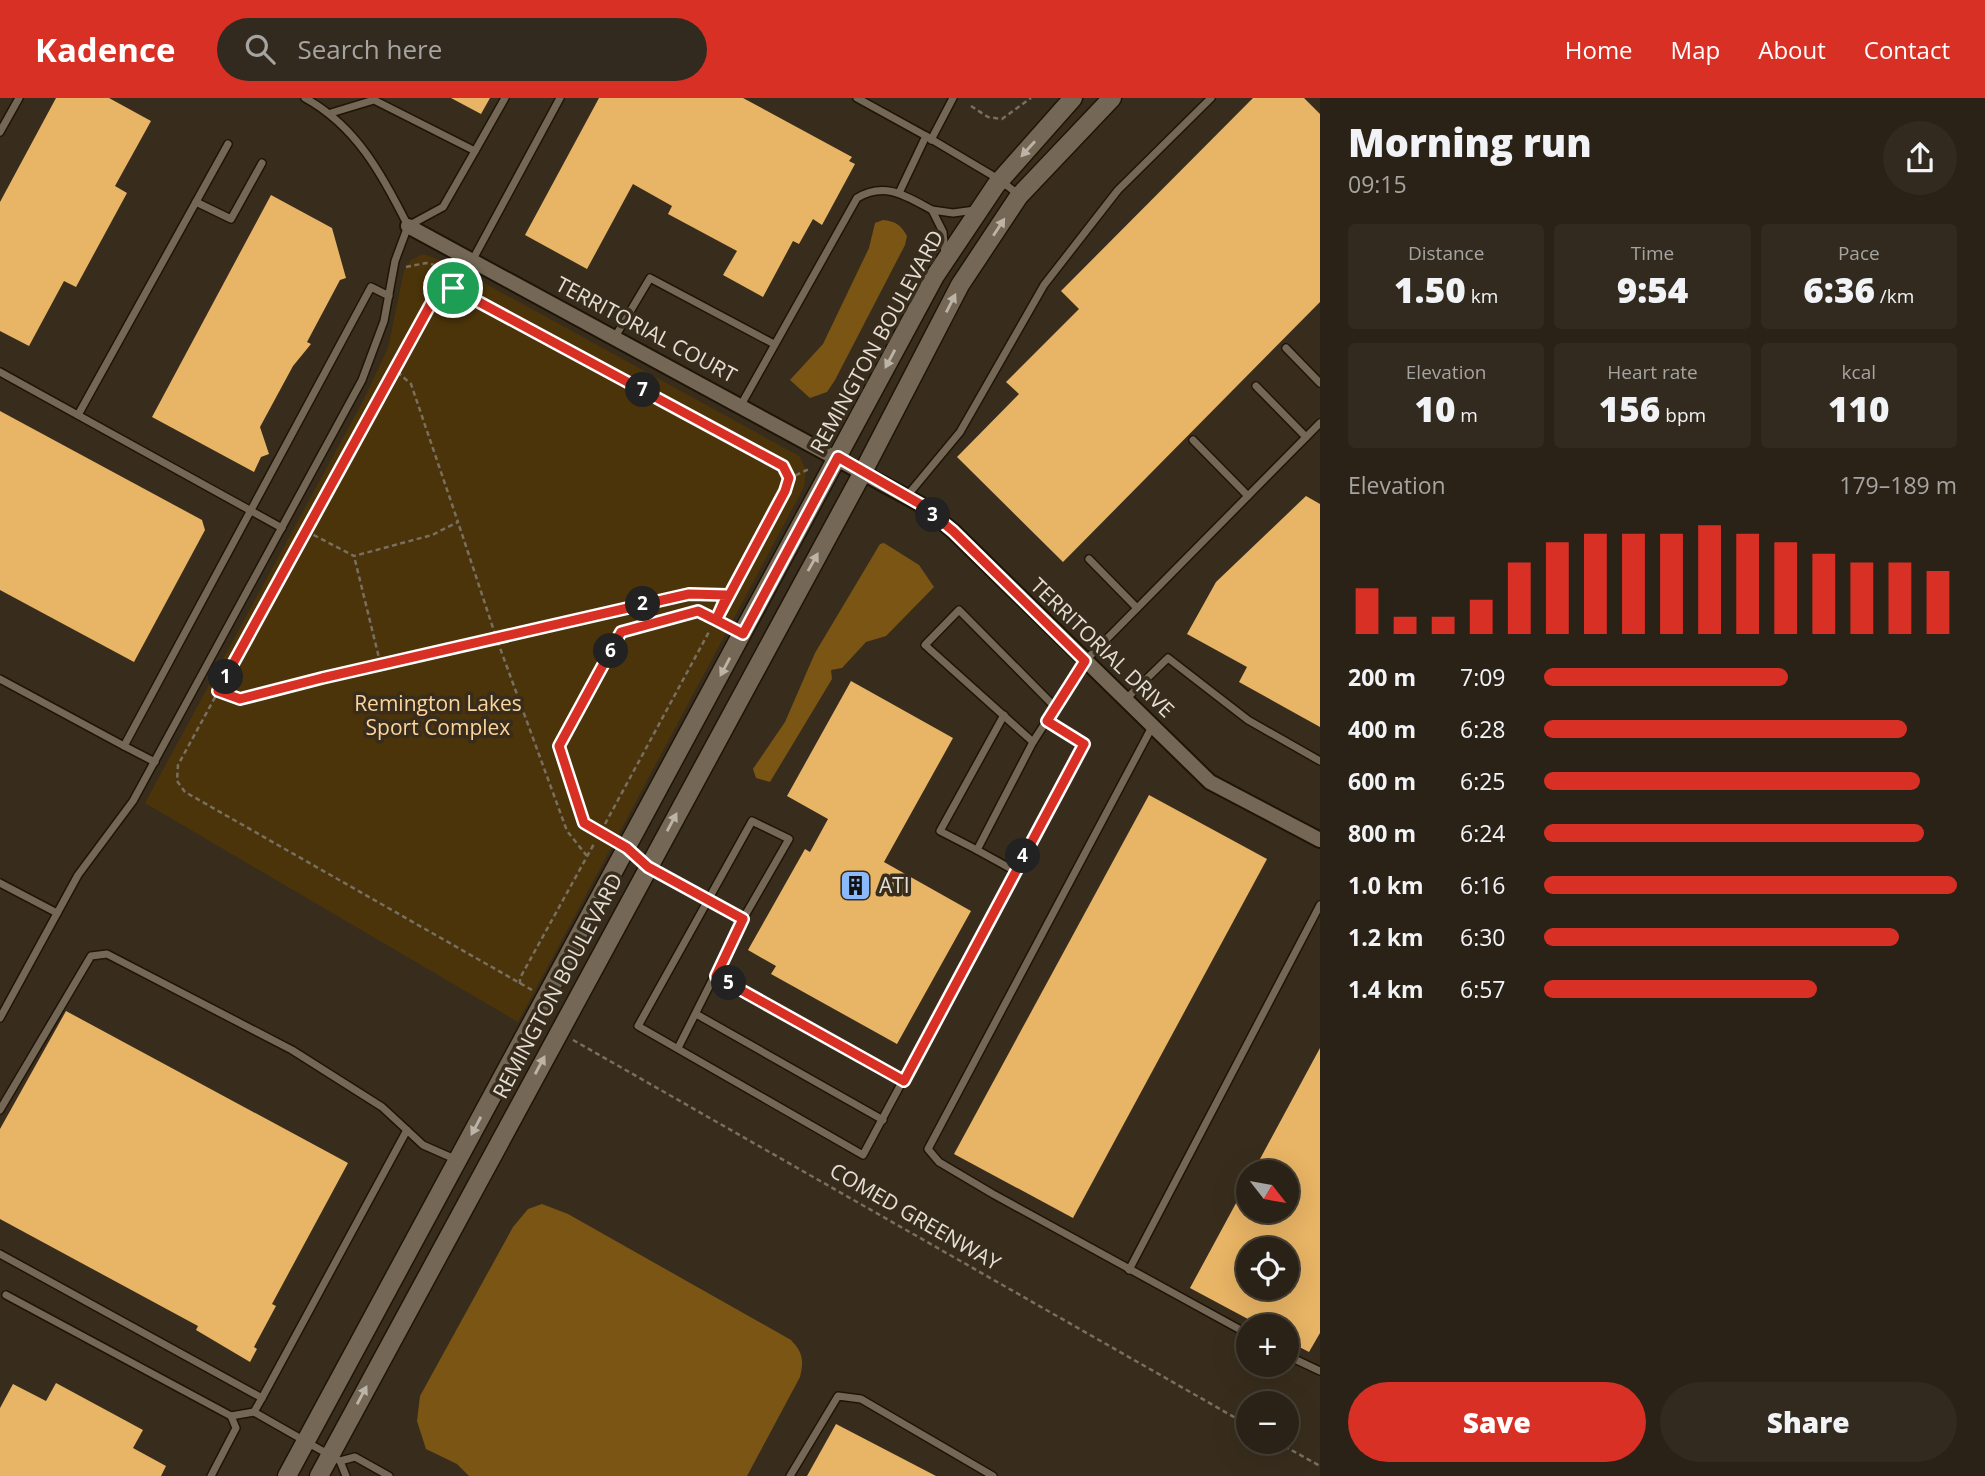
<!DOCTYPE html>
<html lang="en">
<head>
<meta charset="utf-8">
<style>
	:root { --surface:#2a2216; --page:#322a1f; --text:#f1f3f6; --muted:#a5a4a1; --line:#463f35; --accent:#d93025 }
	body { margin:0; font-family:"Open Sans",sans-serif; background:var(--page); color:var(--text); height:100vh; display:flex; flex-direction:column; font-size:26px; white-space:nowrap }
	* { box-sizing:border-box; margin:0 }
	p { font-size:23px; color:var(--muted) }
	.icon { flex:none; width:38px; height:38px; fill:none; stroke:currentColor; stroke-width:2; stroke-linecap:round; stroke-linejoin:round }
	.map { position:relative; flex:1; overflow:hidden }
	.side { display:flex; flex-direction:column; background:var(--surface); width:665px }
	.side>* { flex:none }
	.needle { width:46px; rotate:121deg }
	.controls { position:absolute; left:1236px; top:1062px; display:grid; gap:14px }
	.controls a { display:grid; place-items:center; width:63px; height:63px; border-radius:50%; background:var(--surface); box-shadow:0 7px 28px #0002,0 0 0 2px var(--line); font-size:35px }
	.pin { position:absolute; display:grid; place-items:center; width:60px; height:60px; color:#fff; margin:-30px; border:4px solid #fff; border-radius:50%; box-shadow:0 2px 7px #0007 }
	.km { position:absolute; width:35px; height:35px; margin:-18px; border-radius:50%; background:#222; color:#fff; font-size:19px; line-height:35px; text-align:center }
	.round { display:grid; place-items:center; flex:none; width:74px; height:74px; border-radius:37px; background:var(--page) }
	.headline { display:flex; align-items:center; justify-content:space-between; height:119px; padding:0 28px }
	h1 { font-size:38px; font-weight:800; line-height:52px }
	.figures { display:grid; grid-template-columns:repeat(3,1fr); gap:10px; height:119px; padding:7px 28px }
	.figures div { display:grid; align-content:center; border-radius:7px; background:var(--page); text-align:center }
	.figures b { font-size:35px; font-weight:800 }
	.figures small { font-size:19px; font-weight:400 }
	.figures p { font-size:19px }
	.chart { height:196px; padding:14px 28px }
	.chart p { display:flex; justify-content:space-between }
	.chart svg { width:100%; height:126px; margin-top:7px; stroke:var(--accent); stroke-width:6 }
	.cta { display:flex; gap:14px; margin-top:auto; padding:14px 28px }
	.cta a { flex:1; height:80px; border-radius:42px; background:var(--accent); color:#fff; font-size:28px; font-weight:800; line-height:80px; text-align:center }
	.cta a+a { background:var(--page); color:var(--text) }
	ul { padding:0 28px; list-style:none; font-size:23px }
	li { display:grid; grid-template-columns:112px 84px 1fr; align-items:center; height:52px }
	li i { height:18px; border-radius:9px; background:var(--accent) }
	header { display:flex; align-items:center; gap:42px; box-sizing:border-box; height:98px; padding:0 35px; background:var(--accent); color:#fff }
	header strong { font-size:33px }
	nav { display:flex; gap:38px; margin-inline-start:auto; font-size:24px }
	.search { width:490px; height:63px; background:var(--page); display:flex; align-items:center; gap:18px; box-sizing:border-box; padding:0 24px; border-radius:38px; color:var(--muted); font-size:26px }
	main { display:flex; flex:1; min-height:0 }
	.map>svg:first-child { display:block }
</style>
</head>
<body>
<header>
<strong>Kadence</strong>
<div class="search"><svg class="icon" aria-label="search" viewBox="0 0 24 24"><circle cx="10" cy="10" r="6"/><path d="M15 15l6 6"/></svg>Search here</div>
<nav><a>Home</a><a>Map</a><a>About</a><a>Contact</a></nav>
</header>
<main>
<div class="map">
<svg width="1320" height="1378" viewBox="0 0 1320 1378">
	<rect width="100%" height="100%" fill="#382d1d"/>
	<path fill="#4c340a" d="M 423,156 L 446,164 L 799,358 L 806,372 L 804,389 L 518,924 L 145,705 L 363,303 L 388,250 L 404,173 L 411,162 Z"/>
	<g fill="#7a5514">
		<path d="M 883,122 C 895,123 901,127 907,138 L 905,147 L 835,282 L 827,294 L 810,300 L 790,282 L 823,246 L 869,150 L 875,125 Z"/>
		<path d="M 884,445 L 919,467 L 934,489 L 886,538 L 866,544 L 842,570 L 831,572 L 832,581 L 770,684 L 756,680 L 753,671 L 785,624 L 815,555 L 880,446 Z"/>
		<path d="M 542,1106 L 568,1116 L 791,1242 C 803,1255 804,1262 800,1279 L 747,1378 L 469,1378 L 457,1366 L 426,1351 L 417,1323 L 420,1298 L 513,1129 L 528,1111 Z"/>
	</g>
	<g fill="#e8b465" fill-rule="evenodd">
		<path d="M 56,0 L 109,0 L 151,23 L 115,88 L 127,95 L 76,189 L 64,183 L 29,248 L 0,233 L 0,104 Z"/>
		<path d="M 451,0 L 490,0 L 481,16 Z"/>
		<path d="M 599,0 L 743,0 L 852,59 L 849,63 L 855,66 L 822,127 L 813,121 L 799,146 L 793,143 L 763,199 L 723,177 L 737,153 L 668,116 L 672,108 L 633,86 L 587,171 L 525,137 Z"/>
		<path d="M 1253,0 L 1304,0 L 1320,16 L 1320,204 L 1063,464 L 957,359 L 1019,296 L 1006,284 L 1079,211 L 1061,193 Z"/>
		<path d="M 271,97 L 332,130 L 346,180 L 340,182 L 307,244 L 311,246 L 293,268 L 260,329 L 269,356 L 261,359 L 254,374 L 152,319 Z"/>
		<path d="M 0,313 L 202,422 L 205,432 L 134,564 L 0,492 Z"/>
		<path d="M 1306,398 L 1320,406 L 1320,629 L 1239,584 L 1247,569 L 1187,536 L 1216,484 Z"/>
		<path d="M 851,583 L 953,640 L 884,764 L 971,813 L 897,946 L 771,876 L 776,868 L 748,852 L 805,751 L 810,754 L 828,721 L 787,698 Z"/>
		<path d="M 1149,697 L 1267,761 L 1073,1120 L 954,1056 Z"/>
		<path d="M 66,913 L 348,1065 L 272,1206 L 276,1208 L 254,1249 L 257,1251 L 250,1264 L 196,1232 L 198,1228 L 0,1121 L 0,1031 Z"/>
		<path d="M 1320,950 L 1320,1235 L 1309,1254 L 1286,1242 L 1286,1228 L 1261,1228 L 1190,1190 L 1248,1083 L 1248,1113 L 1286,1113 L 1286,1074 L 1253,1074 ZM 1248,1152 L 1286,1152 L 1286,1190 L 1248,1190 Z"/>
		<path d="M 56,1285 L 143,1332 L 133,1350 L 166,1368 L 161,1378 L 0,1378 L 0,1310 L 13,1286 L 46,1303 Z"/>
		<path d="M 836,1326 L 936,1378 L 807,1378 Z"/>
	</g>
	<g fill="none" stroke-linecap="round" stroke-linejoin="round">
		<defs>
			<g id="service">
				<path d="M 305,0 C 356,28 382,76 408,128"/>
				<path d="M 857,0 L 926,38"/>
				<path d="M 0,34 L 19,0"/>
				<path d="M 931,42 L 953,0"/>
				<path d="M 475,53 L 505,0"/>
				<path d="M 899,95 L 926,38 L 1000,82 L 1019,97"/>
				<path d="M 196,104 L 231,121 L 262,65"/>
				<path d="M 945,156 L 943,134 L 932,112 L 953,115 L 975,112"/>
				<path d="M 472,163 L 560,0"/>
				<path d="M 615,239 L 650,180 L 774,246"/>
				<path d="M 1286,250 L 1320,285"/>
				<path d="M 0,274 L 282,430"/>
				<path d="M 1256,288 L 1306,339"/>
				<path d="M 741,307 L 857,100 C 885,83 906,98 932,112"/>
				<path d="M 78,317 L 228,46"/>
				<path d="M 1193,342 L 1248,398"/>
				<path d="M 907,398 L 960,334 L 1044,187 L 1118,92 L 1211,0"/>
				<path d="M 1089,461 L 1137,510"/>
				<path d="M 742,536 L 698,512 L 621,534 L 559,647 L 584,725 L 627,750 L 648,769 L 743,821 L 789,741 L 752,723 L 638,928 L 863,1057 L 1015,773 L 977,752 L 1033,644 L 1085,563 L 1320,325"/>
				<path d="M 0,581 L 124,648"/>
				<path d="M 1126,601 L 1168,560 L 1248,622 L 1320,663"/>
				<path d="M 1152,629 L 928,1051 L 939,1064 L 993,1096 L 1248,1236"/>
				<path d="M 1033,644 L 925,547 L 959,512 L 1055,609"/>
				<path d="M 155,664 L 124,648 L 371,189 L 389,198"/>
				<path d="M 977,752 L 940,733 L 1004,617"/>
				<path d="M 1015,773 L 1084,646 L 1047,623"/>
				<path d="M 0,785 L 57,815"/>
				<path d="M 716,878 L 904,983"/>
				<path d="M 696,916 L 883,1022"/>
				<path d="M 0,920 L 78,777 L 133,703 L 362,282 L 384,223 L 395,163 L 408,128 L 443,109 L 475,53 L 374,2 L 331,15"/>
				<path d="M 678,950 L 743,821"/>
				<path d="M 0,1012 L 91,858 L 107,856 L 292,952 L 382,1009 L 423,1047 L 457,1062"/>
				<path d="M 0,1156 L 262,1300 L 254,1314"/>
				<path d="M 1129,1172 L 1320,807"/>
				<path d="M 6,1197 L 231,1318 L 254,1314 L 340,1363 L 355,1359 L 389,1378"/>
				<path d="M 1286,1257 L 1320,1273"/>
				<path d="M 262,1300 L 407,1032"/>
				<path d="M 340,1363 L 346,1378"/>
				<path d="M 211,1378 L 236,1330 L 231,1318"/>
				<path d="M 790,1378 L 838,1298 L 861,1301 L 993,1378"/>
			</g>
			<path id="minor" d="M 408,128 L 920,406 L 953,433 L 1210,684 L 1320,742"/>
			<g id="tertiary">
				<path d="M 287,1378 L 935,178 L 996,87 L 1073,0"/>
				<path d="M 319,1378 L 863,374 L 960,187 L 1019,98 L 1112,0"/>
			</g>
		</defs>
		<use href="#service" stroke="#1f1506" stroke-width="10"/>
		<use href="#minor" stroke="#1f1506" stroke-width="18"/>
		<use href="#tertiary" stroke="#1f1506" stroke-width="21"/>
		<g stroke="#786f61" stroke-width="2.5" stroke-dasharray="5 3.5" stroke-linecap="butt">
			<path d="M 971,8 L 988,19 L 1002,21 L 1031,0"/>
			<path d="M 406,169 L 426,165 L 435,167 L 448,177 L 451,191"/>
			<path d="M 788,381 L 811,370"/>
			<path d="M 306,433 L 354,458 L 432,437 L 458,424 L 411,286 L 394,271"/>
			<path d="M 382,568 L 496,539 L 458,424"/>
			<path d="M 219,593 L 240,602 L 381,568 L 354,458"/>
			<path d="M 605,726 L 710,532"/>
			<path d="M 587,758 L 567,733 L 496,539 L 689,496 L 727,497"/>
			<path d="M 520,886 L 520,880 L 595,744"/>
			<path d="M 532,892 L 185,694 L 177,683 L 178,667 L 434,199 C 446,188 454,191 468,198 L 783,368 L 789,380 L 785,393 L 719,513"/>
			<path d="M 573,942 L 1248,1327"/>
			<path d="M 1277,1344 L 1320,1368"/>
		</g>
		<use href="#service" stroke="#746755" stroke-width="7"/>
		<use href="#minor" stroke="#746755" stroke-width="14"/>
		<use href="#tertiary" stroke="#746755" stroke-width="18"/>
	</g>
	<defs><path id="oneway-solid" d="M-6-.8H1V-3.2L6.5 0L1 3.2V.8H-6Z" transform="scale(1.75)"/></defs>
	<g fill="#bdb4a8">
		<use href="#oneway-solid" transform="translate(1028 51) rotate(132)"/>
		<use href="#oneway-solid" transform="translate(999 129) rotate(-57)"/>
		<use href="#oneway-solid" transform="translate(951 205) rotate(-63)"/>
		<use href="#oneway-solid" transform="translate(890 261) rotate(118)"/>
		<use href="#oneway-solid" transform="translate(813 464) rotate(-61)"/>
		<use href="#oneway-solid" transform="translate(725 569) rotate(118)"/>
		<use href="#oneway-solid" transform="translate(672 724) rotate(-62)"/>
		<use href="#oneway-solid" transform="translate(540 967) rotate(-62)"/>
		<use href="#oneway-solid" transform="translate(476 1028) rotate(118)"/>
		<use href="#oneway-solid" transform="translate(362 1297) rotate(-62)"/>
	</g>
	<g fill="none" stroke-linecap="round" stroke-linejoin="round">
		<defs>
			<path id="route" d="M 453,190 L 441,193 L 434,200 L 218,593 L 240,601 L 322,580 L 689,496 L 727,497 L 716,522 L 743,536 L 838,359 L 920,406 L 953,433 L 1085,563 L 1047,623 L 1084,646 L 904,983 L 716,878 L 743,821 L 648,769 L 627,750 L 584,725 L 559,648 L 621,534 L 698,513 L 716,522 L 785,393 L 789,380 L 783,368 L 453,190"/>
		</defs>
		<use href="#route" stroke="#fff" stroke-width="14"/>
		<use href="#route" stroke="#d93025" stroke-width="9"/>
	</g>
	<defs>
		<symbol id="building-square" viewBox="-11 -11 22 22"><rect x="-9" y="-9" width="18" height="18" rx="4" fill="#8abafc" stroke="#382d1d"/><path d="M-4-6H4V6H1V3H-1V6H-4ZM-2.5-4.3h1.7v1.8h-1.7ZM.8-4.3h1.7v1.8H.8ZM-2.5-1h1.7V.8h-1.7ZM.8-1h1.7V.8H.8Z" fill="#111"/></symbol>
	</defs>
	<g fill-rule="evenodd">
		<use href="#building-square" x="838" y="770" width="35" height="35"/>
	</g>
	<g text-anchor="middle" stroke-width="7" stroke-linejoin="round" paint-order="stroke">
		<g font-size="21" fill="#e5ded4" stroke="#382d1d">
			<text transform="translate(646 232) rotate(28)" y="7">TERRITORIAL COURT</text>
			<text transform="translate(877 244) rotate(-61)" y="7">REMINGTON BOULEVARD</text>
			<text transform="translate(1102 550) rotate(44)" y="7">TERRITORIAL DRIVE</text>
			<text transform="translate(558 888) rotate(-62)" y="7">REMINGTON BOULEVARD</text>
			<text transform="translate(915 1119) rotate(30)" y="7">COMED GREENWAY</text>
		</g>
		<g font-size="21" fill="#fdd59b" stroke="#382d1d">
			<text x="438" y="613">Remington Lakes<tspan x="438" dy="24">Sport Complex</tspan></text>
		</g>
		<g font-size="21" fill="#e5ded4" stroke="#382d1d" text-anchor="start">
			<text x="879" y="795">ATI</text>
		</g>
	</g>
</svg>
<div class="controls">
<a><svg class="needle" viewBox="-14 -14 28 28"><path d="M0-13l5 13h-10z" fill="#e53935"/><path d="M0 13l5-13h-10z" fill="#a5a4a1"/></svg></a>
<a><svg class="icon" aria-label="locate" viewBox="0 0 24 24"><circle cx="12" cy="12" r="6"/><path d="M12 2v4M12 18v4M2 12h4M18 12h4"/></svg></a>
<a>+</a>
<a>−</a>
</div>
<div class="pin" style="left:453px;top:190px;background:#1e9e55"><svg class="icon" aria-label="arrive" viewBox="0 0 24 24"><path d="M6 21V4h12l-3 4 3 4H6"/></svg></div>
<b class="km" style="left:226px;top:579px">1</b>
<b class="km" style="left:643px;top:506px">2</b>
<b class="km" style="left:933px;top:417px">3</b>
<b class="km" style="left:1023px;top:758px">4</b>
<b class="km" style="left:729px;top:885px">5</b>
<b class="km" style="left:611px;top:553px">6</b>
<b class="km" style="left:643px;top:292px">7</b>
</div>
<section class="side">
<div class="headline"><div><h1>Morning run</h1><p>09:15</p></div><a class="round"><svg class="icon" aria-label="share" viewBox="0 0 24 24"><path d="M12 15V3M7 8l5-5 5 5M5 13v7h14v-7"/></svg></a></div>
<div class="figures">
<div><p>Distance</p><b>1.50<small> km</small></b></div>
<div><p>Time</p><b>9:54</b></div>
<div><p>Pace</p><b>6:36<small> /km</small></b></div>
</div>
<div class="figures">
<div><p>Elevation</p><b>10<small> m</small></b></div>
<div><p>Heart rate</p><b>156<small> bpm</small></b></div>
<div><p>kcal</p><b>110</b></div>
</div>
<div class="chart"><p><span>Elevation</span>179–189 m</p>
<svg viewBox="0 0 160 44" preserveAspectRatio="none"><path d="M5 44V28M15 44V38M25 44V38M35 44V32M45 44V19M55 44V12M65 44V9M75 44V9M85 44V9M95 44V6M105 44V9M115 44V12M125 44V16M135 44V19M145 44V19M155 44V22"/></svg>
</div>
<ul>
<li><b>200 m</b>7:09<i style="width:59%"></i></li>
<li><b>400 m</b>6:28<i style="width:88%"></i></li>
<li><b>600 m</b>6:25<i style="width:91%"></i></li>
<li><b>800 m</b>6:24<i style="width:92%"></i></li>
<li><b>1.0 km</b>6:16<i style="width:100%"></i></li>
<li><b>1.2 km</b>6:30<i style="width:86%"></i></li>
<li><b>1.4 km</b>6:57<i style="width:66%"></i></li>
</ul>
<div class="cta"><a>Save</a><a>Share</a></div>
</section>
</main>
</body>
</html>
